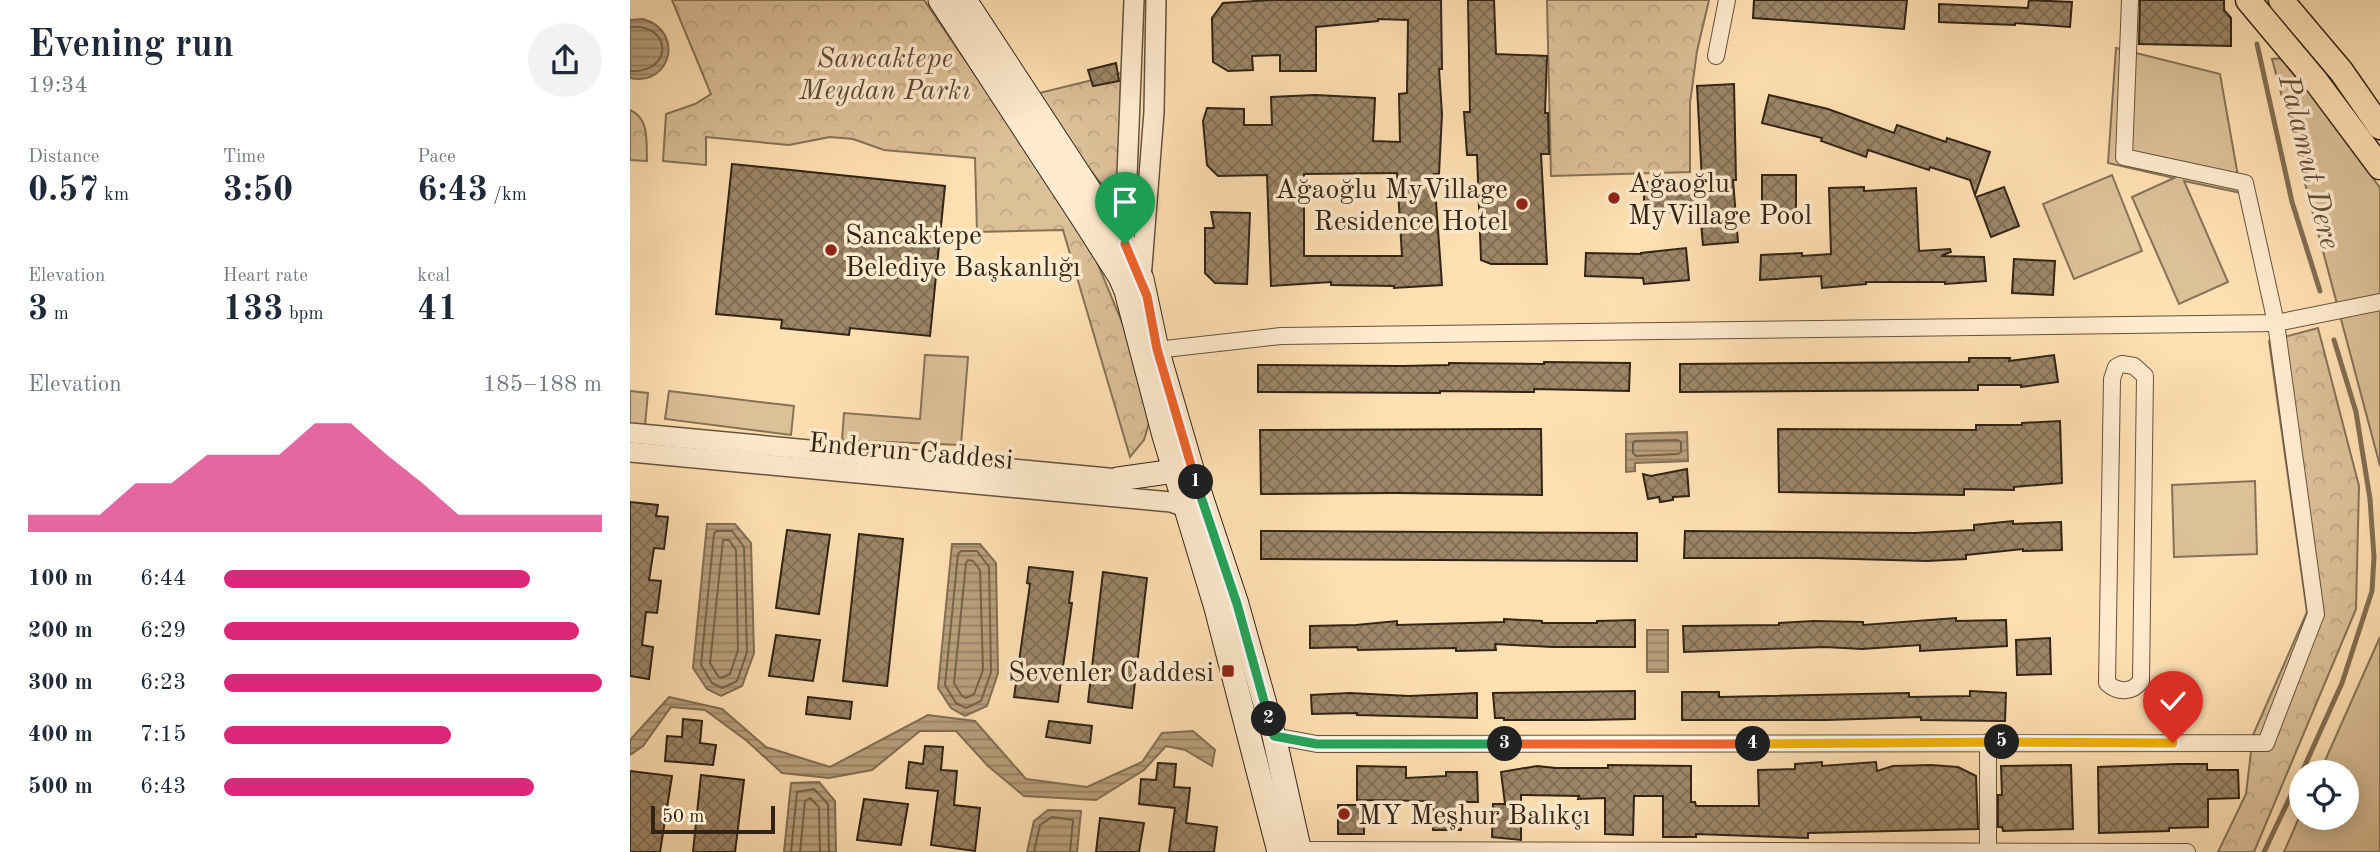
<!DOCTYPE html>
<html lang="en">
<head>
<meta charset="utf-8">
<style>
	:root { --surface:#fff; --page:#f2f2f3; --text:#1f2937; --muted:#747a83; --accent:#db2777 }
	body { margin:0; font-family:"Old Standard TT",serif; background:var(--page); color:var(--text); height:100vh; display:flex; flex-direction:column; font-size:26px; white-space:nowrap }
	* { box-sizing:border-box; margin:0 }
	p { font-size:23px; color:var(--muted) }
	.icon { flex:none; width:38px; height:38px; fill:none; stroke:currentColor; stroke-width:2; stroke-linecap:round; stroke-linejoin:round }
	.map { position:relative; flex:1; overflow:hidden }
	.details { display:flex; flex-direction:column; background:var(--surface); width:630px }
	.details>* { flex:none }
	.controls { position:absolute; left:1659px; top:760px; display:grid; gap:14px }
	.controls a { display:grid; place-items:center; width:70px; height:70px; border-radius:50%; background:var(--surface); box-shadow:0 4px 18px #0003; font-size:35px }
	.scale { position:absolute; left:21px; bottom:18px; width:124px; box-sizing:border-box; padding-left:7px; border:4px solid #312415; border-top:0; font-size:19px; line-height:24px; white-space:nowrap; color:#312415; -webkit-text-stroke:5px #ffebce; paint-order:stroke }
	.pin { position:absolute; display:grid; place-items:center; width:60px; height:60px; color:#fff; margin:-72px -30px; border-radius:50% 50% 50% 0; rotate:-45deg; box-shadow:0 0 7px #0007 }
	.pin .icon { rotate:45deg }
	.km { position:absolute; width:35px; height:35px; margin:-18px; border-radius:50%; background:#222; color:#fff; font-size:19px; line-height:35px; text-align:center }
	.round { display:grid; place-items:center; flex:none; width:74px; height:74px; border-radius:37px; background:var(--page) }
	.headline { display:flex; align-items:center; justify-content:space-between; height:119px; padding:0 28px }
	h1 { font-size:38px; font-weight:600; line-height:52px }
	.metrics { display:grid; grid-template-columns:repeat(3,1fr); gap:10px; height:119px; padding:7px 28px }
	.metrics div { display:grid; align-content:center }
	.metrics b { font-size:35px; font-weight:600 }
	.metrics small { font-size:19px; font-weight:400 }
	.metrics p { font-size:19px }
	.chart { height:196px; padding:14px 28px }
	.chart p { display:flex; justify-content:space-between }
	.chart svg { width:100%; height:126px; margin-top:7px; fill:var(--accent); opacity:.7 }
	ul { padding:0 28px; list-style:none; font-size:23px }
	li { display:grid; grid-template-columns:112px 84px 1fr; align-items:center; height:52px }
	li i { height:18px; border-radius:9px; background:var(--accent) }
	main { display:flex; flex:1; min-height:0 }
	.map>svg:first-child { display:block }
</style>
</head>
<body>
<main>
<section class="details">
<div class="headline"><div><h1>Evening run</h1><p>19:34</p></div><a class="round"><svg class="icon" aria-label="share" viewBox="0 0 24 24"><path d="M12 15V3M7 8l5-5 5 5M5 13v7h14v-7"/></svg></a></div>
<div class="metrics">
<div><p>Distance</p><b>0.57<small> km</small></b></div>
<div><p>Time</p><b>3:50</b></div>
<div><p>Pace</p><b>6:43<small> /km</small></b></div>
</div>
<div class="metrics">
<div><p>Elevation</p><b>3<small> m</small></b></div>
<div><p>Heart rate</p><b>133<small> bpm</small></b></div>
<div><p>kcal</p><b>41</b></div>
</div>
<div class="chart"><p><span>Elevation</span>185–188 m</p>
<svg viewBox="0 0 160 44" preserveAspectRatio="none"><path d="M0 44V38L10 38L20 38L30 27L40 27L50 17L60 17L70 17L80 6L90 6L100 17L110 27L120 38L130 38L140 38L150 38L160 38V44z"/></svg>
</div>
<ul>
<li><b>100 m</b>6:44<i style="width:81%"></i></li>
<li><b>200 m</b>6:29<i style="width:94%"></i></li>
<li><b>300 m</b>6:23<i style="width:100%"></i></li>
<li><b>400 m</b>7:15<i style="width:60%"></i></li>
<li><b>500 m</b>6:43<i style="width:82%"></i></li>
</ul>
</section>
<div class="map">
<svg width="1750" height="852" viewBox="0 0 1750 852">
	<defs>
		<pattern id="forest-crowns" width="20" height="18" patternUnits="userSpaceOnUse" patternTransform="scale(1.75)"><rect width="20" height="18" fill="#dcc098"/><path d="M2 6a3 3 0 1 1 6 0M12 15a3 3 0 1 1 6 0" fill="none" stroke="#bda582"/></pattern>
		<pattern id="water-rules" width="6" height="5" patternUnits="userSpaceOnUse" patternTransform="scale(1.75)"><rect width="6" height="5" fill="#b9a07d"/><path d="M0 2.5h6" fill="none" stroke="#978265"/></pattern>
		<pattern id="building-cross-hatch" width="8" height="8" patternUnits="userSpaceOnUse" patternTransform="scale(1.75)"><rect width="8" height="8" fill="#9c8667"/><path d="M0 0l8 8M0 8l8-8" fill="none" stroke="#806d54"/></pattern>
	</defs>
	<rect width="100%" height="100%" fill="#ffe0b3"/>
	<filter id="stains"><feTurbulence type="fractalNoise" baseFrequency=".00286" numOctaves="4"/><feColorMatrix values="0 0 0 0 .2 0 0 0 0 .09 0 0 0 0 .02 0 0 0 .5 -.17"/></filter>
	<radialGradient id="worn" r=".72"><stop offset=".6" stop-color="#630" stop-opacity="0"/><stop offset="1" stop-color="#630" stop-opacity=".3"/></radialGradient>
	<g fill="#dcc098" stroke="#867256" stroke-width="2">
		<path d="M 1486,48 L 1590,74 L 1611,193 L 1554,181 L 1598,282 L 1549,304 L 1502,197 L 1544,178 L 1478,163 Z"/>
		<path d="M 1657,58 L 1750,188 L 1750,466 L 1642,59 Z"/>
		<path d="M 1482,175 L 1512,251 L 1444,279 L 1413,204 Z"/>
		<path d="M 295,355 L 338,357 L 331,445 L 212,440 L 214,413 L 290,419 Z"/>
		<path d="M 0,391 L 18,393 L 15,425 L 0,424 Z"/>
		<path d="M 39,391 L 164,406 L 161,435 L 35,419 Z"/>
		<path d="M 1625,481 L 1627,554 L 1544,557 L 1542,485 Z"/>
		<path d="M 1750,637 L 1750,852 L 1654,852 L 1671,813 L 1671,817 L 1717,817 L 1717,772 L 1690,772 Z"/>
	</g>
	<g fill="url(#forest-crowns)" stroke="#867256" stroke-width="2">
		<path d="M 42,0 L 294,0 L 457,238 L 494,327 L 522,413 L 514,440 L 500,457 L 433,230 L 347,232 L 345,158 L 254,150 L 223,139 L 200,137 L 159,145 L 76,137 L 76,165 L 33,161 L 36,114 L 65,104 L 81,94 Z"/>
		<path d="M 917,0 L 1079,0 L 1067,51 L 1060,103 L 1060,172 L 921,176 Z"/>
		<path d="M 491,73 L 488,205 L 401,95 Z"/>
		<path d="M 0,110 C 20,119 16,142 17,161 L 0,160 Z"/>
		<path d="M 1688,328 L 1729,486 L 1726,609 L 1624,852 L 1588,852 L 1616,794 L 1623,735 L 1677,612 L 1639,341 Z"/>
	</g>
	<g fill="url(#water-rules)" stroke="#836e53" stroke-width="2">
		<path d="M 13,19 C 55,31 41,87 0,78 L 0,20 Z"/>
		<path d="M 1057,432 L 1058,461 L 1005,463 L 1005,471 L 996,472 L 996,434 Z"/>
		<path d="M 77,524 L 105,524 L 121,543 L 124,653 L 112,686 L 91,696 L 77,689 L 63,668 Z"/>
		<path d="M 322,544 L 350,544 L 366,563 L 368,673 L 357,706 L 335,716 L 321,708 L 308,688 Z"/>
		<rect x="1017" y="630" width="21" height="42"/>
		<path d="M 39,697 L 92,709 L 136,747 L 200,767 L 298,715 L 345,721 L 396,779 L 457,787 L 512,762 L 532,733 L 563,731 L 585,750 L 582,766 L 555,750 L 536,746 L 514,770 L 466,800 L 394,796 L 358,766 L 326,731 L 290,731 L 242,770 L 199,778 L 152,773 L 117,741 L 75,710 L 41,707 L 13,746 L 0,755 L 0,740 Z"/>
		<path d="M 189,782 L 205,801 L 206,852 L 154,852 L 161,783 Z"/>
		<path d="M 418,810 L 451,811 L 447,852 L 397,852 L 404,821 Z"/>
	</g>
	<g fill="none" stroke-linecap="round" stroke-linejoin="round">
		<g stroke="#756249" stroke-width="2">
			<path d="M 0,27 C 43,23 43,74 0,71"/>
			<path d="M 1048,440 L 1051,442 L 1051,452 L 1048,454 L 1006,456 L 1003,453 L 1003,443 L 1005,441 Z"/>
			<path d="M 86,531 L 102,531 L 114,547 L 117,652 L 107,681 L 92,688 L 82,683 L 71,665 L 84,534 Z"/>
			<path d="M 93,540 L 99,540 L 106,550 L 108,650 L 100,674 L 91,678 L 88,676 L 80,663 Z"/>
			<path d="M 331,551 L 347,551 L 359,567 L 361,672 L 351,701 L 336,708 L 326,703 L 315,685 L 328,554 Z"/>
			<path d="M 338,560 L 343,561 L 350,570 L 353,670 L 344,694 L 336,698 L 332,696 L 324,683 L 336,563 Z"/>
			<path d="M 161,852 L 167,792 L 184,789 L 198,804 L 199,852"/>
			<path d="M 170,852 L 175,801 L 180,798 L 189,807 L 190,852"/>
			<path d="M 404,852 L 410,825 L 422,817 L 443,820 L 440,852"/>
		</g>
		<g stroke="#836e53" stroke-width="5">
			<path d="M 1627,44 L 1662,202 L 1690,291"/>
			<path d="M 1672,772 L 1712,683 L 1742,591 L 1744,557 L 1740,499 L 1726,412 L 1704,340"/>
			<path d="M 1634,852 L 1671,774"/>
		</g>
	</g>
	<g fill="url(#building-cross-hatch)" stroke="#312415" stroke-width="2" fill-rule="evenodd">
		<path d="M 642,0 L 811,0 L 812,69 L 809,69 L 812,114 L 809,174 L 804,174 L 812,285 L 764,288 L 764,286 L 701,285 L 701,282 L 641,286 L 637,175 L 588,176 L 577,165 L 573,121 L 577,108 L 614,109 L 614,125 L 642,125 L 641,97 L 685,95 L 745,98 L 743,141 L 770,142 L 769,94 L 777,93 L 778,20 L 748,19 L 748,21 L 686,27 L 686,71 L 650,71 L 650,55 L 622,56 L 623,70 L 598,71 L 583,62 L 582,18 L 593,3 ZM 767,173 L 772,256 L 674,256 L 674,174 Z"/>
		<path d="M 838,0 L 864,0 L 866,54 L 917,56 L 915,113 L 918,113 L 919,154 L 911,154 L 917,264 L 861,264 L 851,260 L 847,155 L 837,155 L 834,112 L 840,112 Z"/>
		<path d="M 1124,0 L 1277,0 L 1274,29 L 1123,18 Z"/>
		<path d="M 1399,0 L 1442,2 L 1440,27 L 1385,23 L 1385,25 L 1309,22 L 1309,4 L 1398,8 Z"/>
		<path d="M 1510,0 L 1594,0 L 1594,10 L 1601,18 L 1601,46 L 1509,44 Z"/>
		<path d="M 486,63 L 489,81 L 463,86 L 458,70 Z"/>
		<path d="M 1104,84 L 1106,180 L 1103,180 L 1108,242 L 1073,245 L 1070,212 L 1014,213 L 1014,182 L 1072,181 L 1067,86 Z"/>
		<path d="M 1139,95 L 1198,109 L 1264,133 L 1267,125 L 1316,142 L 1317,138 L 1360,152 L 1345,195 L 1340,180 L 1300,167 L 1299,170 L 1238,150 L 1236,157 L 1191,141 L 1192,138 L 1132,123 Z"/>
		<path d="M 102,164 L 315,186 L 300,336 L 220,328 L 219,335 L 151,328 L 152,320 L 86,314 Z"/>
		<path d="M 1132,175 L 1166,175 L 1166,214 L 1132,213 Z"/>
		<path d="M 1234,187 L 1234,191 L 1286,188 L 1289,251 L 1320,249 L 1321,252 L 1311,256 L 1354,257 L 1356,281 L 1315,284 L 1315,282 L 1236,282 L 1236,284 L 1192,288 L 1191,276 L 1130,280 L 1131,255 L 1172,253 L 1172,256 L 1201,254 L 1199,188 Z"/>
		<path d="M 1374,187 L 1389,226 L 1361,237 L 1346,197 Z"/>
		<path d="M 581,212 L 620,213 L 617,284 L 585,283 L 575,273 L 575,228 L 584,228 Z"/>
		<path d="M 1056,248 L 1059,280 L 1014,284 L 1013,278 L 955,276 L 956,253 L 1011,254 L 1011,253 Z"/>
		<path d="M 1384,259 L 1425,261 L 1423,295 L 1382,293 Z"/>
		<path d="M 1424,355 L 1428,382 L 1391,387 L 1391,385 L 1348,385 L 1348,390 L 1050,392 L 1050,364 L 1339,362 L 1339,358 L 1380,358 L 1379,361 Z"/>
		<path d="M 914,362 L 1000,363 L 999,391 L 904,389 L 904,392 L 810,391 L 810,393 L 628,392 L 628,365 L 772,366 L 819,365 L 819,363 L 914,364 Z"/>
		<path d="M 1430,421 L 1432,483 L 1384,487 L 1384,490 L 1334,489 L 1334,495 L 1149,492 L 1148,429 L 1346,430 L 1346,425 L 1392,425 L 1392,423 Z"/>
		<path d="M 911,429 L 912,495 L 765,493 L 631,494 L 630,430 Z"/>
		<path d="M 1057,469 L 1059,496 L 1043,497 L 1043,500 L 1030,502 L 1029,497 L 1018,499 L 1013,474 L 1021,476 Z"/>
		<path d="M 0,502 L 28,505 L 26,516 L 38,517 L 34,549 L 24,548 L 19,580 L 31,581 L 27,613 L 16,612 L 12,645 L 23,647 L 19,679 L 0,676 Z"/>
		<path d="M 1383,521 L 1383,524 L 1431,522 L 1432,550 L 1393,551 L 1393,549 L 1336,555 L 1336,559 L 1297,561 L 1188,558 L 1054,558 L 1055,531 L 1284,533 L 1344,530 L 1344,525 Z"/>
		<path d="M 157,530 L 200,535 L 189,614 L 146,608 Z"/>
		<path d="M 631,531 L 1007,533 L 1007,561 L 631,559 Z"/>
		<path d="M 229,534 L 273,539 L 257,686 L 213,681 Z"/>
		<path d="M 399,567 L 443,572 L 439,603 L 442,603 L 428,702 L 384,697 L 400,584 L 397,583 Z"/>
		<path d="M 473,572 L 517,578 L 502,708 L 458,702 Z"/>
		<path d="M 1326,618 L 1326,621 L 1376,620 L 1377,646 L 1290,651 L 1290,645 L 1232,649 L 1195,647 L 1054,652 L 1053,626 L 1149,625 L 1149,623 L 1184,621 L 1233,622 L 1233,625 Z"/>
		<path d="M 874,619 L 912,621 L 912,623 L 967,623 L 967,621 L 1005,620 L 1005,647 L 922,647 L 865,644 L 866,650 L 826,651 L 826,648 L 728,650 L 727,647 L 680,648 L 680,626 L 726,625 L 767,621 L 767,625 L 874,622 Z"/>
		<path d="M 146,635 L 190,640 L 183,681 L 139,676 Z"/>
		<path d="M 1420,638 L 1421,674 L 1387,675 L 1386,640 Z"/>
		<path d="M 1005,691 L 1005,719 L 957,720 L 874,720 L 874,718 L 865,718 L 863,693 Z"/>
		<path d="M 1340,691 L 1376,693 L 1375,721 L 1291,720 L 1291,717 L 1197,720 L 1052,720 L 1052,692 L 1089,692 L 1089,697 L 1279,693 L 1279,697 L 1340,696 Z"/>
		<path d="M 720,693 L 779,696 L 847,693 L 847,718 L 727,715 L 727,713 L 682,714 L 681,695 Z"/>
		<path d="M 178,697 L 222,702 L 220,719 L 176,714 Z"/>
		<path d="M 53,719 L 72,721 L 70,743 L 86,745 L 83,765 L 35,761 L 37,736 L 52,737 Z"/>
		<path d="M 419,721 L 462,726 L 460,743 L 416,737 Z"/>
		<path d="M 295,746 L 313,747 L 311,770 L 327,771 L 324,805 L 350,808 L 345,851 L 301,845 L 308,791 L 276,788 L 279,762 L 293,764 Z"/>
		<path d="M 1192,762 L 1192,766 L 1246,762 L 1247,771 L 1263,766 L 1301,765 L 1328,767 L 1346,776 L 1348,829 L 1178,833 L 1178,838 L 1066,834 L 1066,837 L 1033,837 L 1033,796 L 1004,796 L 1003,835 L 975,834 L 975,798 L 948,799 L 949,796 L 891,795 L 891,840 L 862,837 L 863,804 L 875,804 L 871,772 L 907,766 L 926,768 L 978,768 L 978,765 L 1061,766 L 1061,802 L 1065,802 L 1066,806 L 1129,806 L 1128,770 L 1165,769 L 1165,764 Z"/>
		<path d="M 528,763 L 546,764 L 544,787 L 560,788 L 556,823 L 587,827 L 584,852 L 539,852 L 545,808 L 509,804 L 511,779 L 526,780 Z"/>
		<path d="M 1547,764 L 1577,764 L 1577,770 L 1608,770 L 1609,798 L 1578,799 L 1578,827 L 1539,828 L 1539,831 L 1469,833 L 1468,767 Z"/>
		<path d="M 1441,765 L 1443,829 L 1373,831 L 1372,827 L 1368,827 L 1368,795 L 1372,795 L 1371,766 Z"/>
		<path d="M 727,766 L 776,767 L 776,778 L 816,776 L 816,772 L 847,772 L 848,802 L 831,802 L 831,830 L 803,830 L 803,801 L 727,800 Z"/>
		<path d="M 0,771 L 42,776 L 30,852 L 0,852 Z"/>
		<path d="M 71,775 L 114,780 L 105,852 L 63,852 Z"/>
		<path d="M 234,799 L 278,804 L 271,845 L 227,840 Z"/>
		<rect x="708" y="805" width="26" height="29"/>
		<path d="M 470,818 L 514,823 L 509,852 L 466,852 Z"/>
	</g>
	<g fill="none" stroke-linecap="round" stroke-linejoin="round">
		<defs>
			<g id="minor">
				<path d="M 1086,56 L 1097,0"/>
				<path d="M 517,351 L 651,336 L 1646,323 L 1750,302"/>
				<path d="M 1492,364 L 1504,366 L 1515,376 L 1511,681 C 1502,693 1488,693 1477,683 L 1482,379 L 1486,367 Z"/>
				<path d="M 644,736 L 687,744 C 1003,745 1319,741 1636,743 L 1686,614 L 1646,323 L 1615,183 L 1494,157 L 1500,0"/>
				<path d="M 669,850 L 1557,852"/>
				<path d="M 1358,852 L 1358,742"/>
			</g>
			<g id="tertiary">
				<path d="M 494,251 L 504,0"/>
				<path d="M 511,279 L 524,112 L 526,0"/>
				<path d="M 0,433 L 488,479"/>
				<path d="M 0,452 L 541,502 L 556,507"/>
			</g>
			<g id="secondary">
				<path d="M 310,0 L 453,219 L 490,277 L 496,291 L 534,436 L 586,608 L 649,852"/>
				<path d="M 335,0 L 495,244 L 512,279 L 527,349 L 562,469 L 607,604 L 644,736 L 670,852"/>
				<path d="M 488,479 L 559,469"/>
			</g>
			<g id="primary">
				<path d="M 1618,0 L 1685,80 L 1750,167"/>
				<path d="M 1651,0 L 1711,71 L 1750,127"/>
			</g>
		</defs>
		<use href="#minor" stroke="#64533c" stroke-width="18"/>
		<use href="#tertiary" stroke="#64533c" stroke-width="22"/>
		<use href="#secondary" stroke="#312415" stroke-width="25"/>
		<use href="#primary" stroke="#312415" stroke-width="27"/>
		<use href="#minor" stroke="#ffebce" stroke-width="16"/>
		<use href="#tertiary" stroke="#ffebce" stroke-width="19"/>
		<use href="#secondary" stroke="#ffebce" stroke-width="23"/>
		<use href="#primary" stroke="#ffe0b3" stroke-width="24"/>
	</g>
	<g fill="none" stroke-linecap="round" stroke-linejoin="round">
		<defs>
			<path id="split-1" d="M 495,244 L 517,296 L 527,349 L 566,482"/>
			<path id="split-2" d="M 566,482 L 607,604 L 639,719"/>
			<path id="split-3" d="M 639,719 L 644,736 L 687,744 L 875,744"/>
			<path id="split-4" d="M 875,744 L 1123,744"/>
			<path id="split-5" d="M 1123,744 L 1372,742"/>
			<path id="split-6" d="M 1372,742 L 1543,743"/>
		</defs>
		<use href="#split-1" stroke="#fff" stroke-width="14"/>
		<use href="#split-2" stroke="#fff" stroke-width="14"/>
		<use href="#split-3" stroke="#fff" stroke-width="14"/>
		<use href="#split-4" stroke="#fff" stroke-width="14"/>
		<use href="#split-5" stroke="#fff" stroke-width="14"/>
		<use href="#split-6" stroke="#fff" stroke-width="14"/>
		<use href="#split-1" stroke="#f0652b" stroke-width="9"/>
		<use href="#split-2" stroke="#22a559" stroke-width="9"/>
		<use href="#split-3" stroke="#22a559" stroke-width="9"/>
		<use href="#split-4" stroke="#f0652b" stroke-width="9"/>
		<use href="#split-5" stroke="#f5b400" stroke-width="9"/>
		<use href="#split-6" stroke="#f5b400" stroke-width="9"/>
	</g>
	<g fill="#8f2418" stroke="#ffebce" stroke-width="2.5">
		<circle cx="984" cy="198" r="7"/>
		<circle cx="892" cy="204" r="7"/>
		<circle cx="201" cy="250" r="7"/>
		<rect x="591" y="664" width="14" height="14" rx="3.5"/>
		<circle cx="714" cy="814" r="7"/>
	</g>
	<g text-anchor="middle" stroke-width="7" stroke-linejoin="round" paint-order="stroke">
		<g font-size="28" font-style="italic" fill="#5c4b36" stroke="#ffebce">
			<text x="255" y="67">Sancaktepe<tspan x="255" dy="32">Meydan Parkı</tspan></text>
		</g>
		<g font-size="28" fill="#312415" stroke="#ffebce" text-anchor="start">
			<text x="998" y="192">Ağaoğlu<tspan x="998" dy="32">MyVillage Pool</tspan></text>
			<text x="878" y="198" text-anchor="end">Ağaoğlu MyVillage<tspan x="878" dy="32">Residence Hotel</tspan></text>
			<text x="215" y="244">Sancaktepe<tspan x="215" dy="32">Belediye Başkanlığı</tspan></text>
			<text x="584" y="681" text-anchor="end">Sevenler Caddesi</text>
			<text x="728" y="824">MY Meşhur Balıkçı</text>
		</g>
		<g font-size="28" fill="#312415" stroke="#ffebce">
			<text transform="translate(281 450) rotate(5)" y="10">Enderun Caddesi</text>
		</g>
		<g font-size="30" font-style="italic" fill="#614f39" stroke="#ffebce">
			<text transform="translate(1680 162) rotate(76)" y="10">Palamut Dere</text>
		</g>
	</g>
	<rect width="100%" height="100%" filter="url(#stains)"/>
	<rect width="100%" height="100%" fill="url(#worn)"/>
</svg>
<div class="controls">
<a><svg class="icon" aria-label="locate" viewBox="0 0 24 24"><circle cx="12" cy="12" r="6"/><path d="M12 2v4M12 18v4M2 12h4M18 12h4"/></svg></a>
</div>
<div class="scale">50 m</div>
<div class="pin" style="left:495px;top:244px;background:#1e9e55"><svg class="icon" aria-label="arrive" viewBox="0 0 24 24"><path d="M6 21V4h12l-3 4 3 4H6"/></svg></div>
<div class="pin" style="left:1543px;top:743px;background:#d93025"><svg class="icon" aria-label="check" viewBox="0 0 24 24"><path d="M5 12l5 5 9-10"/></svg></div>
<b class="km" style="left:566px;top:482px">1</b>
<b class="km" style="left:639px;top:719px">2</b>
<b class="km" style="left:875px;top:744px">3</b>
<b class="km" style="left:1123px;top:744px">4</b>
<b class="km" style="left:1372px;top:742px">5</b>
</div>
</main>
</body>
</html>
